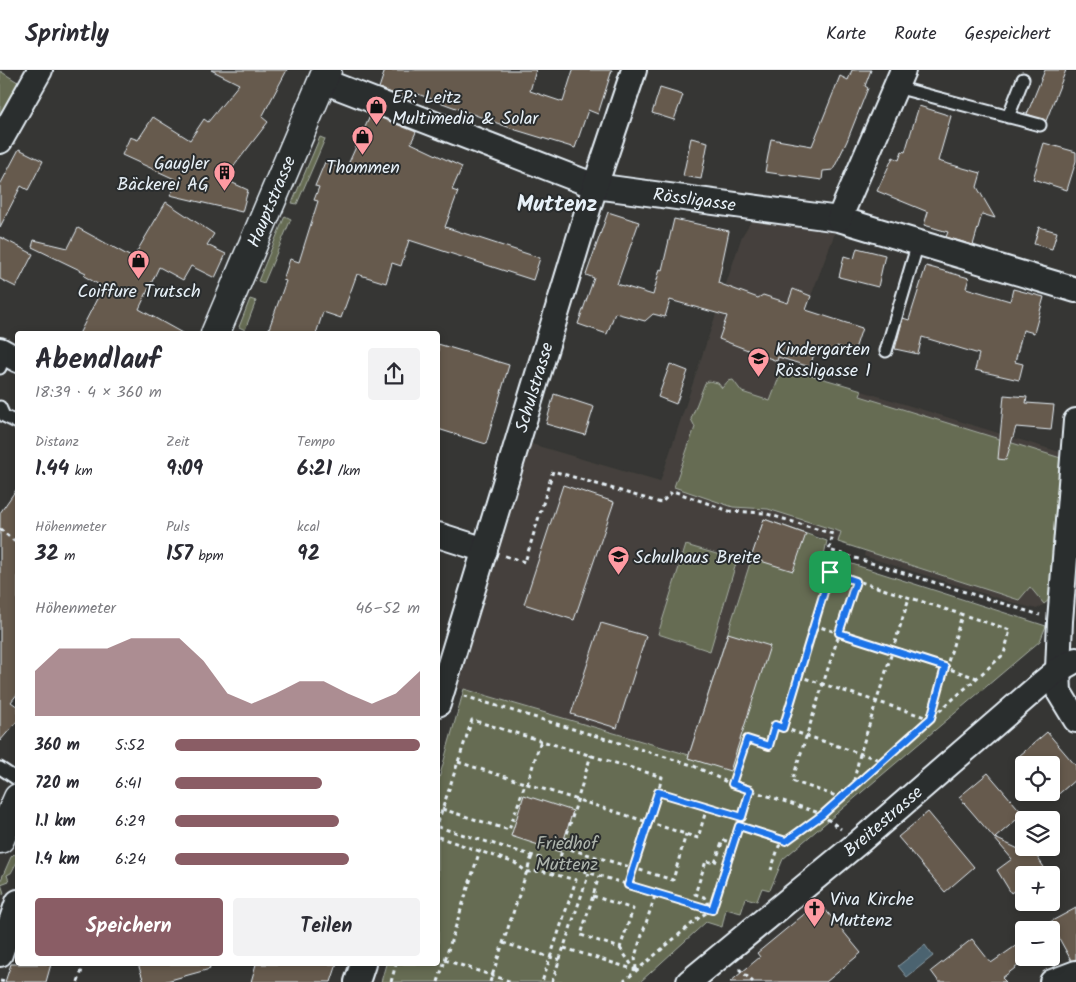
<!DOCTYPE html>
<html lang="de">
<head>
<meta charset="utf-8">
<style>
	:root { --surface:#fff; --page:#f2f2f3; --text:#2b2b33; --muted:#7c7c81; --line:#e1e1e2; --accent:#8a5d65 }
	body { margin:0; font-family:Kalam,sans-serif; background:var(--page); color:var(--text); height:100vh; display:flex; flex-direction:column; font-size:19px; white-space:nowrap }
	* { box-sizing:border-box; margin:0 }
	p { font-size:16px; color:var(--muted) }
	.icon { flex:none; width:28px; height:28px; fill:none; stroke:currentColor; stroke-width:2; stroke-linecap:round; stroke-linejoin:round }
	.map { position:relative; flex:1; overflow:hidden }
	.details { position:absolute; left:15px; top:261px; width:425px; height:635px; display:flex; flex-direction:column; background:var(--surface); border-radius:5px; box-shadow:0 2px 8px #0003 }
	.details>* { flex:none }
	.fabs { position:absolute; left:1015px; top:686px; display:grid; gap:10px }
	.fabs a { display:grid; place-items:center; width:45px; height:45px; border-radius:5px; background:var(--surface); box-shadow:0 2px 8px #0003; font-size:25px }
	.pin { position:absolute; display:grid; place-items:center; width:42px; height:42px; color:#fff; margin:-21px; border-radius:10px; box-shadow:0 2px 8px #0006 }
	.round { display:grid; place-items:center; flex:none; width:52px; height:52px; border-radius:5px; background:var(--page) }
	.summary { display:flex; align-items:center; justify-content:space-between; height:85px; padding:0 20px }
	h1 { font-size:28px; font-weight:800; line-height:38px }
	.stats { display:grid; grid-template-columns:repeat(3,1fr); gap:8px; height:85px; padding:5px 20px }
	.stats div { display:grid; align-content:center }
	.stats b { font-size:21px; font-weight:800 }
	.stats small { font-size:14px; font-weight:400 }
	.stats p { font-size:14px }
	.chart { height:140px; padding:10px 20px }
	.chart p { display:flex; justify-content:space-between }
	.chart svg { width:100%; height:90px; margin-top:5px; fill:var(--accent); opacity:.7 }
	.action { display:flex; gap:10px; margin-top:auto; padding:10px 20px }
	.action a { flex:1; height:58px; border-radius:5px; background:var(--accent); color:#fff; font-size:20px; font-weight:800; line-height:58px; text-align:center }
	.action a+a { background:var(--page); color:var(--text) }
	ul { padding:0 20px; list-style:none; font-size:16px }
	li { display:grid; grid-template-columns:80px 60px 1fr; align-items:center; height:38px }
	li i { height:12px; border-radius:6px; background:var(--accent) }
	header { display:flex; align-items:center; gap:30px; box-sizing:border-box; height:70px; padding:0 25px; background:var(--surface); border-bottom:1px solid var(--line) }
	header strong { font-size:24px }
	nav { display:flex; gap:28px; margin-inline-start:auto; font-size:18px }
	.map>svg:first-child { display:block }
</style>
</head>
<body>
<header>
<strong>Sprintly</strong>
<nav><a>Karte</a><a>Route</a><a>Gespeichert</a></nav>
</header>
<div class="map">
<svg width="1076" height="912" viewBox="0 0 1076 912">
	<rect width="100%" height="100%" fill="#363634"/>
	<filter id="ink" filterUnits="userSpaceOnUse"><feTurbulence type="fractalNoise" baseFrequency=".02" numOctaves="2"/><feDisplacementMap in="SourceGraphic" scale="10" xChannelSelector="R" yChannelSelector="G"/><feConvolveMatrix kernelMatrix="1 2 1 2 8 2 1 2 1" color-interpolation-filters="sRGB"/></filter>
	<g filter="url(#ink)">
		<path fill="#44413c" d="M 752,150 L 835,163 L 784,297 L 1066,384 L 1053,529 L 1037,539 L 1020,535 L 864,486 L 865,481 L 764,449 L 689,685 L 458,618 L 528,373 L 660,412 L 742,166 Z"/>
		<g fill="#666c52" stroke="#a7aea5">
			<path d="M 0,1 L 21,14 L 0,48 Z"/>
			<path d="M 320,67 L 325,69 L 297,134 L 292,133 Z"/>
			<path d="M 285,146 L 291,149 L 264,213 L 258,211 Z"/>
			<path d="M 250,229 L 256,231 L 245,260 L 239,257 Z"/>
			<path d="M 783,297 L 862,320 L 860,326 L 1064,389 L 1050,529 L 1044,534 L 1030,517 L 1019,530 L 838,472 L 841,462 L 768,439 L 733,437 L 674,417 L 695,357 L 691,349 L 705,313 L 709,311 L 718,313 L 722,318 L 728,311 L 733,310 L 742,322 L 770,331 Z"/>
			<path d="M 764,449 L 827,471 L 824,485 L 1046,556 L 1040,571 L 783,789 L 770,820 L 762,818 L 757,831 L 746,828 L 741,843 L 726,839 L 722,857 L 706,852 L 640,912 L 381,912 L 386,894 L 438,894 L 438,712 L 464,619 L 689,685 Z"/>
			<path d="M 686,475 L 737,490 L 710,581 L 658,564 Z"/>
			<path d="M 14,784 L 17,786 L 17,792 L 11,803 L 7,805 L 9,811 L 1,814 L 4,823 L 0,825 L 0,812 L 11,787 Z"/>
		</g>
		<path fill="#4b6470" stroke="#8a9ca6" d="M 925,875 L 933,886 L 907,907 L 898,896 Z"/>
		<g fill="#665a4d" stroke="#e8f1f8">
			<path d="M 211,0 L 287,0 L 262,47 L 268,52 L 224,109 L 248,120 L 242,142 L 170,125 L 179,111 L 122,85 L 130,67 L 138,70 L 153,47 L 190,70 L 204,49 L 208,52 L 239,14 Z"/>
			<path d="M 385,0 L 536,0 L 530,21 L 563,32 L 573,0 L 612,0 L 598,44 L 588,40 L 575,78 L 516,60 L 415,23 L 412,31 L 379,18 Z"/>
			<path d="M 852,0 L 871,0 L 865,16 L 868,18 L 847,71 L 833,100 L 823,101 L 822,110 L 765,102 L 771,69 L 812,76 L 840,6 L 848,10 Z"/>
			<path d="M 1045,0 L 1066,0 L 1046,51 L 1027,44 Z"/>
			<path d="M 660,18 L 683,25 L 674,50 L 652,43 Z"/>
			<path d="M 919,36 L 951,46 L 938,91 L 981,103 L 977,117 L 995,148 L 982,144 L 973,175 L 946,167 L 948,162 L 924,155 L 928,142 L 877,121 L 893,87 L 899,90 L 902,81 L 905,82 Z"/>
			<path d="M 371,44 L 416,62 L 411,73 L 462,97 L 452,120 L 458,122 L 445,157 L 540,188 L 533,210 L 409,170 L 401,196 L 392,193 L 386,213 L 357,204 L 341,248 L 323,242 L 316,264 L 267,264 L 286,211 L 283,210 L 290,189 L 299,192 L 318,131 L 314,130 L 319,117 L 315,116 L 325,92 L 345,101 Z"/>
			<path d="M 691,68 L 708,72 L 701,109 L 683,106 Z"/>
			<path d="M 1044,73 L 1076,82 L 1076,91 L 1067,120 L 1033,109 Z"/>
			<path d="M 19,79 L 43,91 L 28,120 L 21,116 L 0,157 L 0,115 Z"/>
			<path d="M 166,132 L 214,164 L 207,175 L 226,184 L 215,208 L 191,196 L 183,210 L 159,197 L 139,239 L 184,264 L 79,264 L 103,217 L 84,206 L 86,203 L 32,177 L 34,170 L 68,178 L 78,158 L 133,188 Z"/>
			<path d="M 608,142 L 639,152 L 617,214 L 653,225 L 660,199 L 662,200 L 674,149 L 729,161 L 718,213 L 758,228 L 763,225 L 788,233 L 793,219 L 811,226 L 806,240 L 862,258 L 854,282 L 837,276 L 835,283 L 816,277 L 810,297 L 778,287 L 777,291 L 719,269 L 727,246 L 670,230 L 665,247 L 653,244 L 645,251 L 615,243 L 607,264 L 578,254 L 594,208 L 586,205 Z"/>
			<path d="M 1039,157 L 1057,162 L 1052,179 L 1034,174 Z"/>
			<path d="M 0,167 L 33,184 L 16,217 L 0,209 Z"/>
			<path d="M 857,178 L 885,185 L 878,217 L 839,207 L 844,186 L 854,189 Z"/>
			<path d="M 926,196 L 969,208 L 966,218 L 1010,231 L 1013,219 L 1044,227 L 1034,263 L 1023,260 L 1015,292 L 1023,294 L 1019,310 L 975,300 L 979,284 L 922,267 L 918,284 L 895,279 L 903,248 L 909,250 Z"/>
			<path d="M 438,274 L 509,295 L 486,374 L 438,359 Z"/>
			<path d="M 670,294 L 688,301 L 676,334 L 658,327 Z"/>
			<path d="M 554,324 L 594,337 L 585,365 L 546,354 Z"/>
			<path d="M 1004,325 L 1027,327 L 1026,333 L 1054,335 L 1051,360 L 1016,357 L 1006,390 L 998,389 Z"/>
			<path d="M 563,415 L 614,432 L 574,550 L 524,534 Z"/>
			<path d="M 18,417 L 18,623 L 11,632 L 18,637 L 18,650 L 0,671 L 0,443 Z"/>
			<path d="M 764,449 L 806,464 L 793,501 L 751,488 Z"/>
			<path d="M 601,553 L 646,566 L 617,658 L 571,644 Z"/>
			<path d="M 728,563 L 770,576 L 730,701 L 688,688 Z"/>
			<path d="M 1047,662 L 1076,696 L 1076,709 L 1054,728 L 1049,722 L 1051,722 L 1051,695 L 1026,695 L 1019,686 Z"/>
			<path d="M 988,703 L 1023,744 L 995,768 L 1027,783 L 1032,779 L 1049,805 L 1024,805 L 1024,813 L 1011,823 L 997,800 L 1012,789 L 959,727 Z"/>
			<path d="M 524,725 L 573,741 L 560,782 L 511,766 Z"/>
			<path d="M 928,742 L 974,797 L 945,822 L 898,767 Z"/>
			<path d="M 819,832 L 861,883 L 826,912 L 730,912 L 760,887 L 757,883 Z"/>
			<path d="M 1076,838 L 1076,890 L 1071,890 L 1050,852 Z"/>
			<path d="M 972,869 L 991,893 L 1017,875 L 1027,889 L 1002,908 L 1006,912 L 939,912 L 931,901 Z"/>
			<path d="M 11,894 L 51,894 L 46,912 L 5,912 Z"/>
			<path d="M 138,894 L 209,894 L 210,899 L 163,912 L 144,912 Z"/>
			<path d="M 256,894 L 337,894 L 331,912 L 251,912 Z"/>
		</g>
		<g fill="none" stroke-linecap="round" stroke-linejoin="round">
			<defs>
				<g id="lane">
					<path d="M 896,17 L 1040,55"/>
					<path d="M 1008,47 L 1023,9"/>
					<path d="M 886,281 L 918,173"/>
					<path d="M 0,298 L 5,284"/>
					<path d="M 0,337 L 4,346 L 18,353"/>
					<path d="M 0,698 L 18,710"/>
				</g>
				<g id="street">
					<path id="s1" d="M 323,11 L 595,116 L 839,149 L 1076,220"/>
					<path d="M 0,71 L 40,0"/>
					<path d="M 839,149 L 903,0"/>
					<path d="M 0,280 L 18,290"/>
					<path d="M 1076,351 L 1060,551 L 1058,600 L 1059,622 L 1076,650"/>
					<path d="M 438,465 L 485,480"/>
					<path id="s2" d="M 438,634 L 595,116 L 634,0"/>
					<path d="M 0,884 L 18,832"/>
					<path d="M 357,912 L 363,894"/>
					<path id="s3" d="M 689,912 L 859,772 L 1041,614 L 1058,600 L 1076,590"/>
					<path d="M 1052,912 L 1076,903"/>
				</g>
				<g id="secondary">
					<path id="s4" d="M 215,264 L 327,0"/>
					<path d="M 0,769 L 18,728"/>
				</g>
			</defs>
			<use href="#lane" stroke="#e8f1f8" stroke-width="15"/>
			<use href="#street" stroke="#e8f1f8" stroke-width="28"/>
			<use href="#secondary" stroke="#e8f1f8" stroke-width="31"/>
			<g stroke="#e8f1f8" stroke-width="3" stroke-dasharray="4 4" stroke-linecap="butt">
				<path d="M 0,459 L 18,474"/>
				<path d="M 505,486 L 525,492 L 553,401 L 661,433 L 673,421 L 729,441 L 764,443 L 833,464 L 829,480 L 1040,545"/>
				<path d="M 814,555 L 977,608"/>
				<path d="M 798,606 L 931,649 L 962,545"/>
				<path d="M 464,626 L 692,695 L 729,713 L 819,743 L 841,759"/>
				<path d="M 783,658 L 883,691"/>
				<path d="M 458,692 L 698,768 L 707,737"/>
				<path d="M 732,714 L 747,669 L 769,676 L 775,655 L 783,658 L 830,502 L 1010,560 L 1004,584 L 822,745 L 786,771"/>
				<path d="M 852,719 L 860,684 L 909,528"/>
				<path d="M 842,728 L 792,711 L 856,511"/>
				<path d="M 442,739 L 509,760 L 524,717 L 527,714 L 541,670"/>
				<path d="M 438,752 L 472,650 L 662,707 L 658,722 L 742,747"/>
				<path d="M 739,756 L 786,771 L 779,776 L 771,800"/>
				<path d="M 438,757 L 712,840 L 750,720"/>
				<path d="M 438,767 L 515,793 L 527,802 L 541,801 L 576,810 L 542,912"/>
				<path d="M 563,777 L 673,810 L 686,764"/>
				<path d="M 558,794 L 591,685"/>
				<path d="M 628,815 L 658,722"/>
				<path d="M 593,826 L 633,839 L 620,878 L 581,865 L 599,806"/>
				<path d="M 503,873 L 560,890"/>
				<path d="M 564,878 L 636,900"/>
				<path d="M 620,878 L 635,900"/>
				<path d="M 445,890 L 512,912"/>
				<path d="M 636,899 L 635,886 L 656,823"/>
				<path d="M 739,899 L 753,912"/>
				<path d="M 0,911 L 5,912"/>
				<path d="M 78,912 L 84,894"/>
				<path d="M 391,912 L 396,894"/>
				<path d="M 438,912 L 480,780"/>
				<path d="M 490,912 L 532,786"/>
				<path d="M 552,912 L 589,803"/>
				<path d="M 623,912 L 701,846 L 712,840 L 704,827 L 695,824 L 706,791 L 715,793 L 723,770 L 734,773"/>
			</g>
			<use href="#lane" stroke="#2a2d2e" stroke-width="11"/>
			<use href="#street" stroke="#2a2d2e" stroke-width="24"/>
			<use href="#secondary" stroke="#2a2d2e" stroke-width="28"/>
		</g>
	</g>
	<g fill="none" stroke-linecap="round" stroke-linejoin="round" filter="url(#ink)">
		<defs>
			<path id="route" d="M 830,502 L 856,511 L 839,563 L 945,597 L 931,648 L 822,745 L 786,771 L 739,756 L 712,840 L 628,815 L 658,722 L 742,747 L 750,720 L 732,714 L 747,669 L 769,676 L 775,655 L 783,658 Z"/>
		</defs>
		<use href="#route" stroke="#fff" stroke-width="10"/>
		<use href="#route" stroke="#1a73e8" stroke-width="6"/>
	</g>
	<defs>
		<symbol id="shop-pin" viewBox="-11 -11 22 30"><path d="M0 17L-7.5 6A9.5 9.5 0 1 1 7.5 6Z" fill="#ff9aa2" stroke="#2a2d2e"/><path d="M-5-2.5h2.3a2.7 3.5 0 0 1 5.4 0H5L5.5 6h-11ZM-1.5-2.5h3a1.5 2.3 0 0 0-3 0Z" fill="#111"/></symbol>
		<symbol id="building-pin" viewBox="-11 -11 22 30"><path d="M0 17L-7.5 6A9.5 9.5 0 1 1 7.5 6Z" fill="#ff9aa2" stroke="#2a2d2e"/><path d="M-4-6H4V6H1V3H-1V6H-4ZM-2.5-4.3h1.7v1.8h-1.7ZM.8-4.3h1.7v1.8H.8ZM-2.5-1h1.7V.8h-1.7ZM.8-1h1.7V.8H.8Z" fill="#111"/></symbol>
		<symbol id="school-pin" viewBox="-11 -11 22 30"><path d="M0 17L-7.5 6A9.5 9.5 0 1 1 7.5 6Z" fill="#ff9aa2" stroke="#2a2d2e"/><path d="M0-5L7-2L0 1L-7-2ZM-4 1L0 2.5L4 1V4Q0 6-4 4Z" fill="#111"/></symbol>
		<symbol id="church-pin" viewBox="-11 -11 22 30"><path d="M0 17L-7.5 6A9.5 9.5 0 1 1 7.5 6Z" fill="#ff9aa2" stroke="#2a2d2e"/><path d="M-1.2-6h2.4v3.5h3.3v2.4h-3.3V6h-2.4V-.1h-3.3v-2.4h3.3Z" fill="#111"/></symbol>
	</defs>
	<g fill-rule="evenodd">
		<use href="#shop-pin" x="364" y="24" width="25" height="34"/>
		<use href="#shop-pin" x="350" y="54" width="25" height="34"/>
		<use href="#building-pin" x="212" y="90" width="25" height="34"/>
		<use href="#shop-pin" x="126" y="178" width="25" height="34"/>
		<use href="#school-pin" x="746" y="276" width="25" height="34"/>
		<use href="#school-pin" x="606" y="474" width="25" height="34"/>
		<use href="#church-pin" x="802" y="826" width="25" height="34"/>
	</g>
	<g text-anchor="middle" stroke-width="4" stroke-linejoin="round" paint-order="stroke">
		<g font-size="18" fill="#e8f1f8" stroke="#2a2d2e" text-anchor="start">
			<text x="392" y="33">EP: Leitz<tspan x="392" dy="21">Multimedia &amp; Solar</tspan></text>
			<text x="209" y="99" text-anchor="end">Gaugler<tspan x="209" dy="21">Bäckerei AG</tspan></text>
			<text x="363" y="103" text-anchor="middle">Thommen</text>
			<text x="139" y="227" text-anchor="middle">Coiffure Trutsch</text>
			<text x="775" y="285">Kindergarten<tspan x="775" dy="21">Rössligasse 1</tspan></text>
			<text x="634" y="493">Schulhaus Breite</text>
			<text x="830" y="835">Viva Kirche<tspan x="830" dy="21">Muttenz</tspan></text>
		</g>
		<g font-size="18" fill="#e8f1f8" stroke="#2a2d2e">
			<text dy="6" stroke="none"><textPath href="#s1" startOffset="392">Rössligasse</textPath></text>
			<text dy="6" stroke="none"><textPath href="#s4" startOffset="144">Hauptstrasse</textPath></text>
			<text dy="6" stroke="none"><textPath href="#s2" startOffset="331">Schulstrasse</textPath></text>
			<text dy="6" stroke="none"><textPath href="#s3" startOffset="252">Breitestrasse</textPath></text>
		</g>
		<g font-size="18" fill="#aeb5ad" stroke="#2a2d2e">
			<text x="567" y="779">Friedhof<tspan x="567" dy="21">Muttenz</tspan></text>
		</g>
		<g font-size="22" font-weight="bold" fill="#e8f1f8" stroke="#2a2d2e">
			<text x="557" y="141">Muttenz</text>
		</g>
	</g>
</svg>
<div class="fabs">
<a><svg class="icon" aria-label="locate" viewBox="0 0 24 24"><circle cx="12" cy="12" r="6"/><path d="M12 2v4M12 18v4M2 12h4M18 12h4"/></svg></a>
<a><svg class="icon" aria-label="layers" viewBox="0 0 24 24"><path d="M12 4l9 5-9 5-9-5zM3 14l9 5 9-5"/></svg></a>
<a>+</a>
<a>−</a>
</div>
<div class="pin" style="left:830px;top:502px;background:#1e9e55"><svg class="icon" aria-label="arrive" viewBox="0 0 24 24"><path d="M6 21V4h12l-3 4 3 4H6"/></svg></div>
<section class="details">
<div class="summary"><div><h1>Abendlauf</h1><p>18:39 · 4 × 360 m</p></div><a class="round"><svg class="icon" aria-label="share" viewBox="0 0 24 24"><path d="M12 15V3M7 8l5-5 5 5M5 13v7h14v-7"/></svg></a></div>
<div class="stats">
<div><p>Distanz</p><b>1.44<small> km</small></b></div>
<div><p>Zeit</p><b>9:09</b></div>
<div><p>Tempo</p><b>6:21<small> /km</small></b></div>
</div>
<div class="stats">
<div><p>Höhenmeter</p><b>32<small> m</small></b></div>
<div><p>Puls</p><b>157<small> bpm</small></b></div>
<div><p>kcal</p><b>92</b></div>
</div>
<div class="chart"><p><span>Höhenmeter</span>46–52 m</p>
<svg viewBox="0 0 160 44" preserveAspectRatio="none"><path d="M0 44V22L10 11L20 11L30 11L40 6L50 6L60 6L70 17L80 33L90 38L100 33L110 27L120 27L130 33L140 38L150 33L160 22V44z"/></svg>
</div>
<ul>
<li><b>360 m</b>5:52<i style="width:100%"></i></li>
<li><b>720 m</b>6:41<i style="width:60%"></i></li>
<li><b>1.1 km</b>6:29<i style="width:67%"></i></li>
<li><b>1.4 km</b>6:24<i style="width:71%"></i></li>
</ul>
<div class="action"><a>Speichern</a><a>Teilen</a></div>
</section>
</div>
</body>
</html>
